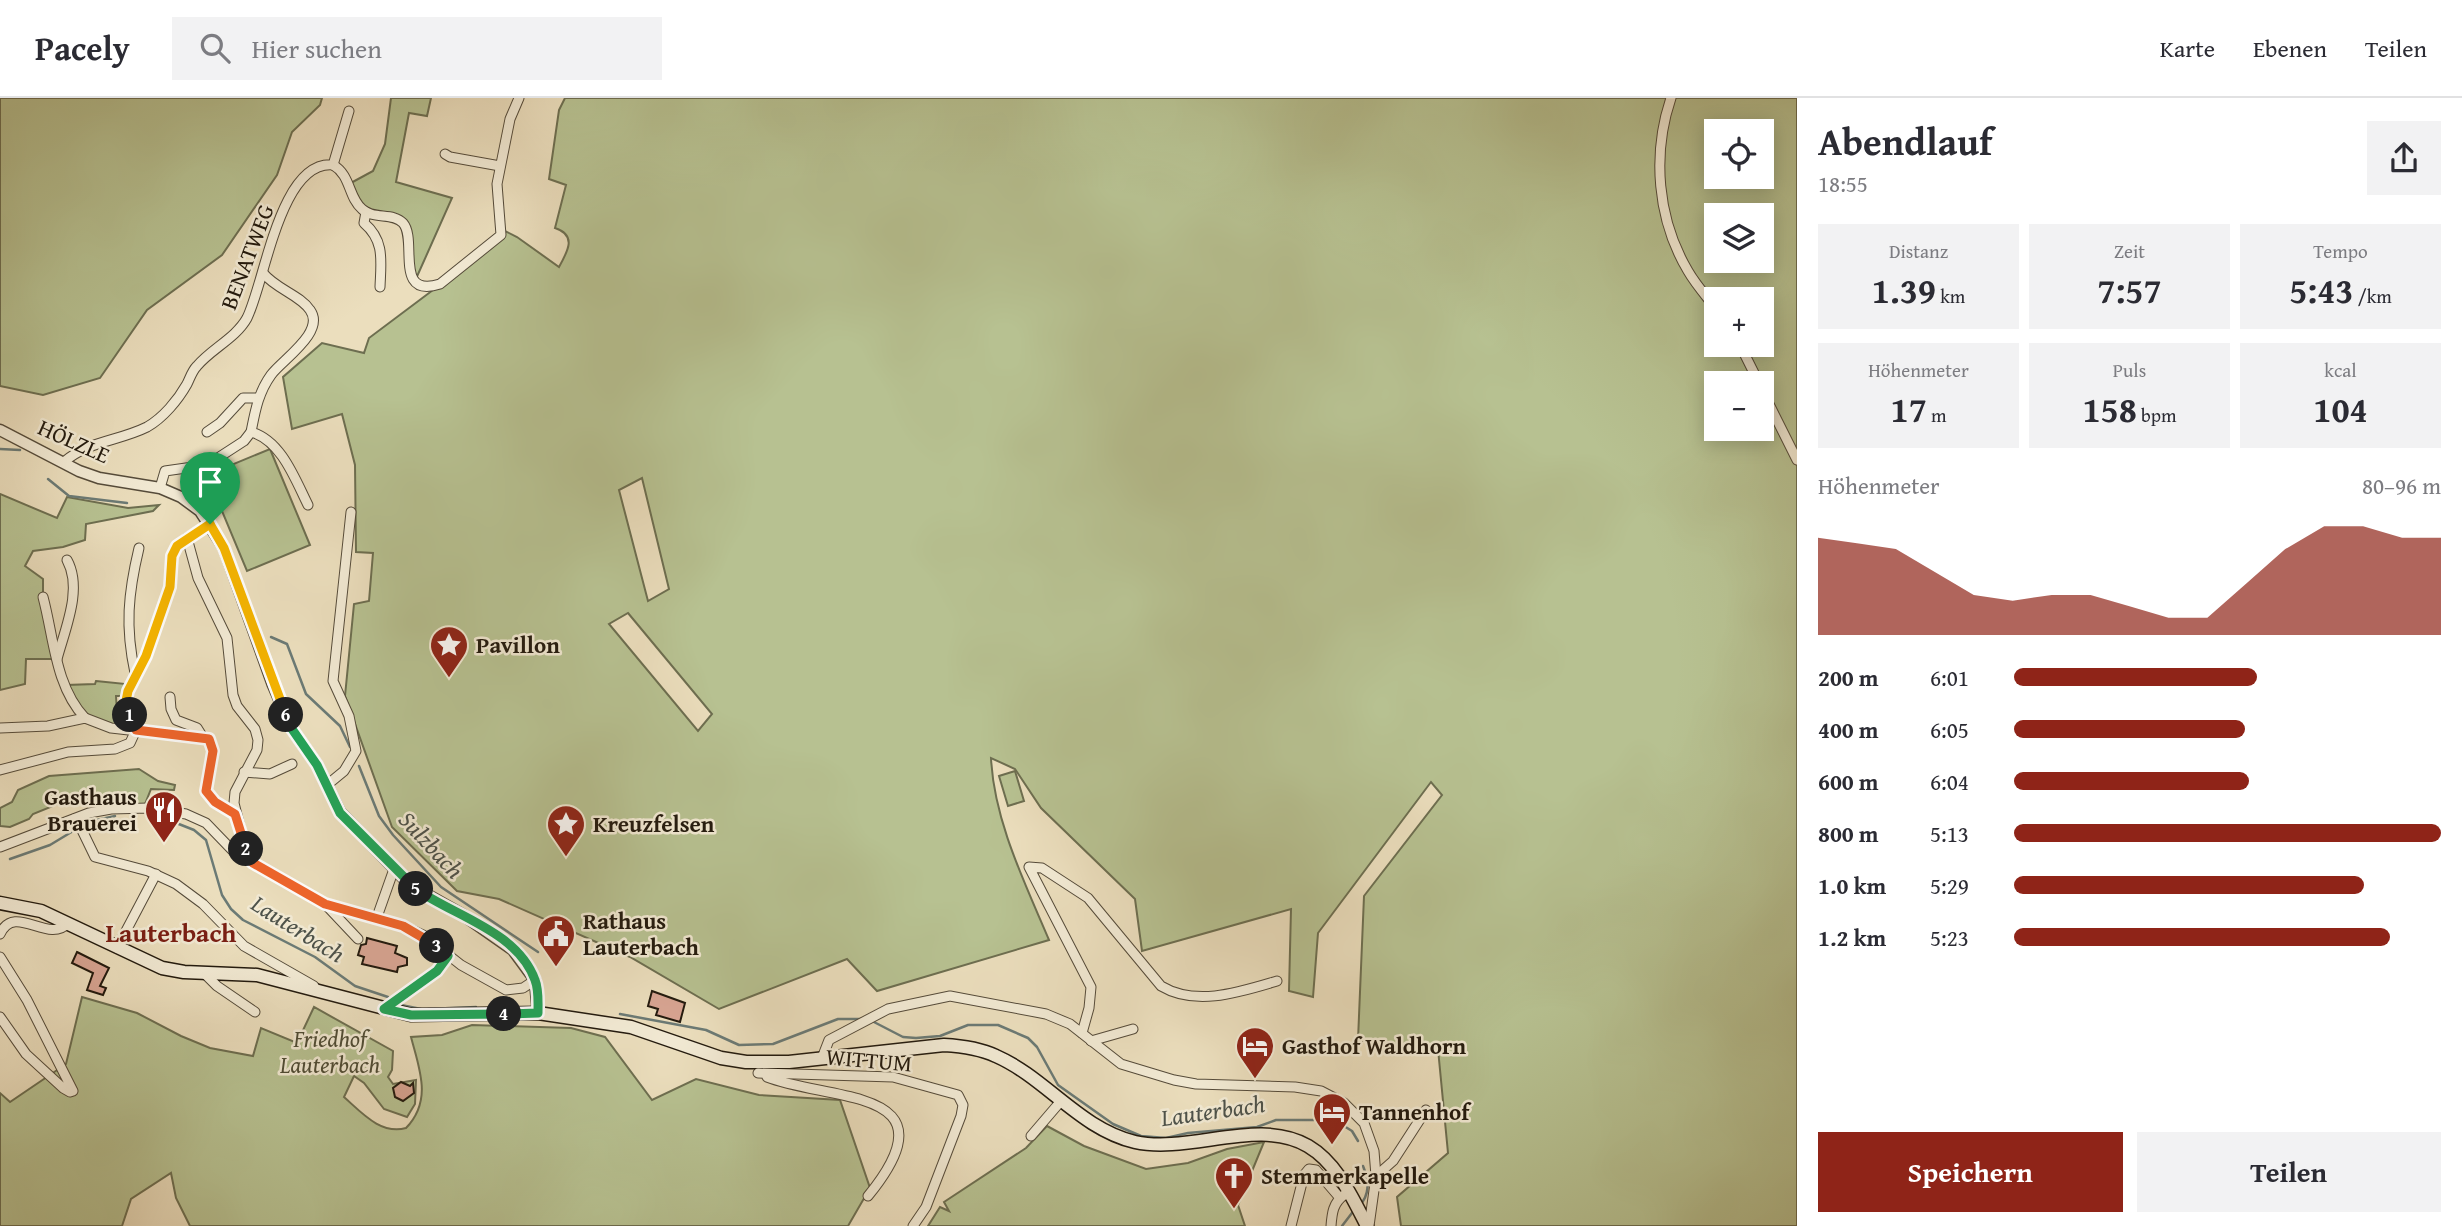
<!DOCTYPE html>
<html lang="de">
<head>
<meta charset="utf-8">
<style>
	:root { --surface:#fff; --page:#f2f2f3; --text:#2b2b33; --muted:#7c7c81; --line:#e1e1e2; --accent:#8f2418 }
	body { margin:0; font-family:"Gentium Book Plus",serif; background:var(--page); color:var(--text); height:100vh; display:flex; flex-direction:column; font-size:26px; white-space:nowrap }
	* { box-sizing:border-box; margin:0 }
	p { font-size:23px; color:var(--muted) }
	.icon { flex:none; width:38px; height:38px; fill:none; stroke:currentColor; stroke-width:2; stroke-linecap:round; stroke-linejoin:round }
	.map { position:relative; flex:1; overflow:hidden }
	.sheet { display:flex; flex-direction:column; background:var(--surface); width:665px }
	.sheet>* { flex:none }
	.fabs { position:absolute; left:1704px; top:21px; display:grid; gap:14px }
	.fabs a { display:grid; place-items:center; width:70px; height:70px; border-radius:0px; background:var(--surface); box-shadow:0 4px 18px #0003; font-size:35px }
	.pin { position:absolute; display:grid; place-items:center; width:60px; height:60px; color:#fff; margin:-72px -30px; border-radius:50% 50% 50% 0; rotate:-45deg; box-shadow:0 0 7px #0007 }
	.pin .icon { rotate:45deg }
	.km { position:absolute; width:35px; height:35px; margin:-18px; border-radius:50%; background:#222; color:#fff; font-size:19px; line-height:35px; text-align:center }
	.round { display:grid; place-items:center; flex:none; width:74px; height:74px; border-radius:0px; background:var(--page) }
	.head { display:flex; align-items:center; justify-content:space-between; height:119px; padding:0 21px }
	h1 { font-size:38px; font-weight:700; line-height:52px }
	.metrics { display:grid; grid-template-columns:repeat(3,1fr); gap:10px; height:119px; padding:7px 21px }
	.metrics div { display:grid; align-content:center; border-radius:0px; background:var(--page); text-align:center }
	.metrics b { font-size:35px; font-weight:700 }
	.metrics small { font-size:19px; font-weight:400 }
	.metrics p { font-size:19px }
	.chart { height:196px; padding:14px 21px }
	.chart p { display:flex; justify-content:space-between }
	.chart svg { width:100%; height:126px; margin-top:7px; fill:var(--accent); opacity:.7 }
	.cta { display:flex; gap:14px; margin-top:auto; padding:14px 21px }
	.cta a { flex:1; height:80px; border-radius:0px; background:var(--accent); color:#fff; font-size:28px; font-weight:700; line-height:80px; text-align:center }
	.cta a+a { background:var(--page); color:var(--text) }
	ul { padding:0 21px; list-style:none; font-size:23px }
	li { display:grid; grid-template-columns:112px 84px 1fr; align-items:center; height:52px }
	li i { height:18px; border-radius:9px; background:var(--accent) }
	header { display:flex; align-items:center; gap:42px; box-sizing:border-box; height:98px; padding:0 35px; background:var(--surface); border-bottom:2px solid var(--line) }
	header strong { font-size:33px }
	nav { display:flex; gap:38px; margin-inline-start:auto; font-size:24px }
	.search { width:490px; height:63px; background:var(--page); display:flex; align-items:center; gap:18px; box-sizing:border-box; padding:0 24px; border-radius:0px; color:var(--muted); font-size:26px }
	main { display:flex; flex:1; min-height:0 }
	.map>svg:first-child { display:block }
</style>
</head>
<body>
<header>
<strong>Pacely</strong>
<div class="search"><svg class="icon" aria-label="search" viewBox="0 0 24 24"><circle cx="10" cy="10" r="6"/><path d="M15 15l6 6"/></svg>Hier suchen</div>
<nav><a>Karte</a><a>Ebenen</a><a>Teilen</a></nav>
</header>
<main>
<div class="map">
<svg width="1797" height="1128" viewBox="0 0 1797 1128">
	<rect width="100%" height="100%" fill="#ebdebd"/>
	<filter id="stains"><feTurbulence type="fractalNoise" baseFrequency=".00286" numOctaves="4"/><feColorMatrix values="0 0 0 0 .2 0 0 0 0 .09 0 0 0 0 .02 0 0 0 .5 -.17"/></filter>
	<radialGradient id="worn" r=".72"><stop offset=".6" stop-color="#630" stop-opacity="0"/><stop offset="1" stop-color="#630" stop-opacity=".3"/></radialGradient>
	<g fill="#b7c191" stroke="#6d6e50" stroke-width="2" fill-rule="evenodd">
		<path d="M 0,0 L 322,0 L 320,7 L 292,34 L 277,77 L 222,157 L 147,212 L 100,280 L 43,297 L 0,288 Z"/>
		<path d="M 391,0 L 431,0 L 427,18 L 409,15 L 396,84 L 452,100 L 415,183 L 403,125 L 366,114 L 349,86 L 373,73 L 385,46 Z"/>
		<path d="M 565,0 L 1797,0 L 1797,1128 L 1401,1128 L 1397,1099 L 1448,1055 L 1438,951 L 1358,942 L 1364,798 L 1442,697 L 1431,684 L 1318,835 L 1313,899 L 1289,893 L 1291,811 L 1142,853 L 1135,801 L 1041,710 L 1015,671 L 991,660 C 994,723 1025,785 1049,842 L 877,893 L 847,861 L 719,911 L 630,859 L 499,801 L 457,793 L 392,729 L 345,598 L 354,506 L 369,503 L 373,455 L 356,454 L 355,367 L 342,316 L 292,331 L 283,279 L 322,245 L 364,255 L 369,240 L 445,183 L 503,132 L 517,139 L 559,169 C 568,153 577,137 555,130 L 566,87 L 549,81 L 559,12 ZM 1717,33 L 1762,33 L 1762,79 L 1717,79 ZM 1717,117 L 1762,117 L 1762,163 L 1717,163 ZM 1717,201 L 1762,201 L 1762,247 L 1717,247 ZM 1717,285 L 1762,285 L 1762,331 L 1717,331 ZM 642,380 L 669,491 L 648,503 L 619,392 ZM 628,515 L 712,616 L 698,633 L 609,526 Z"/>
		<path d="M 270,351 L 310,447 L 247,473 L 207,377 Z"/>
		<path d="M 0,396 L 57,420 L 67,399 L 128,410 L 159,407 L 153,413 L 86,426 L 85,442 L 63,449 L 33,453 L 25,468 L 43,481 L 43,499 L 57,561 L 26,561 L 25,586 L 0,592 Z"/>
		<path d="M 96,583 L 126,586 L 122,598 L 116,598 L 117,615 L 122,625 L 127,622 L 129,627 L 119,629 L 85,617 L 67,587 L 95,586 Z"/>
		<path d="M 139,671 L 158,683 L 175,687 L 174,692 L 151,691 L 145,706 L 92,707 L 65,703 L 33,716 L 29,721 L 10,729 L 0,728 L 0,710 L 12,704 L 18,692 L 49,678 Z"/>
		<path d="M 1015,673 L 1024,703 L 1008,708 L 999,678 Z"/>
		<path d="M 82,899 L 137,915 L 181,938 L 210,950 L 253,958 L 261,930 L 297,945 L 314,909 L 393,953 L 392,972 L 388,979 L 393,986 L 416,982 L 415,1006 L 407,1019 L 384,1011 L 364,985 L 354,978 L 344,999 C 362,1015 381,1037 406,1030 C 433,1002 419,970 411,939 L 442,937 L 472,927 L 571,930 L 605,939 L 652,1002 L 696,981 L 759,997 L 840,1002 L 870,1090 L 848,1128 L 190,1128 L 176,1100 L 171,1075 L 131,1101 L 122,1128 L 0,1128 L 0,995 L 10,1004 L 66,966 Z"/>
		<path d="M 1047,1028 L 1084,1048 L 1146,1071 L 1188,1065 L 1227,1051 L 1264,1044 L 1238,1107 L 1245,1128 L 928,1128 L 940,1109 L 949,1113 L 944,1104 L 1026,1050 Z"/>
	</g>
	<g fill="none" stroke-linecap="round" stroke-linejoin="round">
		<g stroke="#6b7a75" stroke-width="2.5">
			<path d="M 0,351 L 20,352"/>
			<path d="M 48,381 L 69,398 L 127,405"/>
			<path d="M 271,539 L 287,546 L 306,596 L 340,628 L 350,649"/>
			<path d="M 359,668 L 379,718 L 393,737 L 441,789 L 538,854"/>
			<path d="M 156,717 L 194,732 L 206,742 L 222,797 L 231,811 L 243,822 L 315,859 L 355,888 L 388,899"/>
			<path d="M 10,761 L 50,747 L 88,724 L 115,718"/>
			<path d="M 401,907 L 421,911"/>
			<path d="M 428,911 L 476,909"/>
			<path d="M 620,916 L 706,932 L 739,947 L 773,946 L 838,921 L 862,921"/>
			<path d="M 872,923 L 903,939 L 916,940 L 940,938 L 968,927 L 998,927 L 1028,940 L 1037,949 L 1058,987 L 1113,1026 L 1141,1038 L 1166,1040 L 1188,1035 L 1257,1029 L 1276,1022 L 1318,1022 L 1344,1028 L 1352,1033 L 1358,1043"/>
			<path d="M 1360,1107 C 1370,1096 1369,1082 1363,1068"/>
			<path d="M 1342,1128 L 1355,1111"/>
		</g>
	</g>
	<g fill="#d7a492" stroke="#231a0e" stroke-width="2">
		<path d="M 367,840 L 397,848 L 395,855 L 407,860 L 407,867 L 398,869 L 397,874 L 362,866 L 364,859 L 358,857 L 361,847 L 366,846 Z"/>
		<path d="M 77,854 L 109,870 L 100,888 L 106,890 L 103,897 L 87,892 L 93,875 L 72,865 Z"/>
		<path d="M 652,893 L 685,905 L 680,924 L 656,917 L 658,911 L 648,908 Z"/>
		<path d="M 401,984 L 410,988 L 413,985 L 414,995 L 403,1003 L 395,999 L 393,990 Z"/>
	</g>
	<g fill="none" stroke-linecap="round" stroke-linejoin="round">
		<defs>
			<g id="minor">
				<path d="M 1671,0 C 1652,56 1657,121 1688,173 C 1696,187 1707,199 1717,212"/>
				<path d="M 445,56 L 450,59 L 500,68"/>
				<path d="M 333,67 C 351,77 348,99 362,111 C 373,122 393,114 403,125 C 418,142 393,201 440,186 L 501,137 L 497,86 L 510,21 L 519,0"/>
				<path d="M 366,114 L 364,125 C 385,143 381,163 380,189"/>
				<path d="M 1740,247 L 1759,285"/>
				<path d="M 1762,292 L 1797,362"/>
				<path d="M 207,334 L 220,325 L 243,300 L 258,300"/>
				<path d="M 251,334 C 255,314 258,295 271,277 C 282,262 326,234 310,212 C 300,197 276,191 263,175"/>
				<path d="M 64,364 C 88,343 119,343 147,329 C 163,320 178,302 187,286 C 190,280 192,273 197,268 C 211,251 236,240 247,220 C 265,184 280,62 333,67 L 349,13"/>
				<path d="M 160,390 L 165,373 L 207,367 L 244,343 L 251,334 C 281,342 295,381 308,407"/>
				<path d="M 210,426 L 187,440 L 198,480 L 227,540 L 233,597 L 237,608 L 255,631 L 258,642 L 257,652 L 235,694 L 234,705 L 248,760"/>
				<path d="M 43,499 C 54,540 55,588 85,620"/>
				<path d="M 57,561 C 65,531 83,491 67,462"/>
				<path d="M 135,575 C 125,529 128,496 139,450"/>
				<path d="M 170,599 L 171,611 L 176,622 L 197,630 L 202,638"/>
				<path d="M 0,630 L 48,628 L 85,620 L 111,630 L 209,641 L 213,653 L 206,693 L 215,704 L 235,716"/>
				<path d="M 0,672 L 68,654 L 115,651 L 130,645 L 136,632 L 127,612 L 128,593 L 146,558 L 170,489 L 172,458 L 177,448 L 187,440"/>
				<path d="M 244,674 L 270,676 L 292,666"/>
				<path d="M 327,687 L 344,673 L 356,653 L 349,618 L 333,583 L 351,414"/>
				<path d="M 74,721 L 79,726 L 95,759 L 148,773 L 176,786 L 203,806 L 244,848 L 314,888"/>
				<path d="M 0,749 L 89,715 L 111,711 L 149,710 L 186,716 L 206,725 L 233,753 L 325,806 L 403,828 L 423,837 L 461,867 L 506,892 L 523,890 L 535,882"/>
				<path d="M 325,806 L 358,841"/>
				<path d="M 377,819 L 394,771"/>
				<path d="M 0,836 C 15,804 48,847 68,825"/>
				<path d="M 117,850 L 156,776"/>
				<path d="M 0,859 L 27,902 L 73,993 L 70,994 L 63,990 L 26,956 L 0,919"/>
				<path d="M 203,874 L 217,888 L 255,914"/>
				<path d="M 384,911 L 437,873 L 448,857"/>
				<path d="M 1082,935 L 1089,910 L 1091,889 L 1029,769 L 1042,770 L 1088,800 L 1161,888 C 1196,909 1240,894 1277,883"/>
				<path d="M 1091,943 L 1133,931"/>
				<path d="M 822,960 L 829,942 L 888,911 L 950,898 L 1046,916 L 1070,926 L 1121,966 L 1174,982 L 1196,986 L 1295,989 L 1321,993 L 1344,1005 L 1364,1025 L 1374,1053 L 1376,1078 L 1369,1128"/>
				<path d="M 758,975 L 893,979 L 958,997 L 963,1007 L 961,1018 L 926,1109 L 913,1128"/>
				<path d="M 767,979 C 832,1004 957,989 868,1098"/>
				<path d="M 1031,1038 L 1061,1003"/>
				<path d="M 1376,1078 L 1393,1063 L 1426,1012"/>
				<path d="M 1291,1128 L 1304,1077 L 1309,1071 L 1316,1072 L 1340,1100"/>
				<path d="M 1331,1128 C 1332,1115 1333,1105 1344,1097"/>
			</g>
			<path id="tertiary" d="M 0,332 L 79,373 L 99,380 L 160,390 L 181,399 L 200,413 L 224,450 L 273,587 L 292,631 L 317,667 L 340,714 L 410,787 L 463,817 L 513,852 L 535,882 L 538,915"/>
			<path id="secondary" d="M 0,805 L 41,813 L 162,870 L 184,874 L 257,877 L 411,917 L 538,915 L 631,929 L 721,960 L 746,964 L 789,964 L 944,947 C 962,948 979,950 996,958 C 1046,980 1080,1031 1135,1044 C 1190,1056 1259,1019 1308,1048 C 1337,1065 1352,1099 1367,1128"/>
		</defs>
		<use href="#minor" stroke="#554b3a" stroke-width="11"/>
		<use href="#tertiary" stroke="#554b3a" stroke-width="13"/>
		<use href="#secondary" stroke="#231a0e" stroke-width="15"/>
		<use href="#minor" stroke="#f2ead4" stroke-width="9"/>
		<use href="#tertiary" stroke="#f2ead4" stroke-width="10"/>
		<use href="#secondary" stroke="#f2ead4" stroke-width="12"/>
	</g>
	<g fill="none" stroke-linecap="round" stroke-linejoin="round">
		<defs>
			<path id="split-1" d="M 130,617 L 126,603 L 128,593 L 146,558 L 170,489 L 172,458 L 177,448 L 210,426"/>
			<path id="split-2" d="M 130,617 L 136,632 L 209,641 L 213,653 L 206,693 L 215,704 L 235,716 L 246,751"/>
			<path id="split-3" d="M 246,751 L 248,760 L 253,765 L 325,806 L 403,828 L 437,848"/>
			<path id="split-4" d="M 437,848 L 448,858 L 437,873 L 384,911 L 411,917 L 504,916"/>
			<path id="split-5" d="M 416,791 C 454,818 517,833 535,882 C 539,892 538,904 538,915 L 504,916"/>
			<path id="split-6" d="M 286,617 L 292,631 L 317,667 L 340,715 L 416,791"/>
			<path id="split-7" d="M 210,426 L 224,450 L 286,617"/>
		</defs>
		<use href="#split-1" stroke="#fff" stroke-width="14"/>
		<use href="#split-2" stroke="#fff" stroke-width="14"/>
		<use href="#split-3" stroke="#fff" stroke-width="14"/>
		<use href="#split-4" stroke="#fff" stroke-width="14"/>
		<use href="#split-5" stroke="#fff" stroke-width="14"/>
		<use href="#split-6" stroke="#fff" stroke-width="14"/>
		<use href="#split-7" stroke="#fff" stroke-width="14"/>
		<use href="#split-1" stroke="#f5b400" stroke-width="9"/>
		<use href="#split-2" stroke="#f0652b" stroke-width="9"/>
		<use href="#split-3" stroke="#f0652b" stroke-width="9"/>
		<use href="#split-4" stroke="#22a559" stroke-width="9"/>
		<use href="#split-5" stroke="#22a559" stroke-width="9"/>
		<use href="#split-6" stroke="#22a559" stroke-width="9"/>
		<use href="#split-7" stroke="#f5b400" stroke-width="9"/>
	</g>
	<defs>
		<symbol id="sight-pin" viewBox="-11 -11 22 30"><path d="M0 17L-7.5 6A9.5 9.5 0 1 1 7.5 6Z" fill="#8f2418" stroke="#f2ead4"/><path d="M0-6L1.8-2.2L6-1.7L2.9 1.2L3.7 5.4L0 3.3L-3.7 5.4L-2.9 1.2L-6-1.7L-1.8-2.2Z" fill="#fff"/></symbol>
		<symbol id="restaurant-pin" viewBox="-11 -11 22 30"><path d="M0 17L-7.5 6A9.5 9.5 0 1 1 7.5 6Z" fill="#8f2418" stroke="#f2ead4"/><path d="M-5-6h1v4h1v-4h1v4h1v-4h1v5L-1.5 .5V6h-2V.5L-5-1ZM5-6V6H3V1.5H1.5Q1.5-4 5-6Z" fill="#fff"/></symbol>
		<symbol id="civic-pin" viewBox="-11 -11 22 30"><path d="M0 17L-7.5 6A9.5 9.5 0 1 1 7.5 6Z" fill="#8f2418" stroke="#f2ead4"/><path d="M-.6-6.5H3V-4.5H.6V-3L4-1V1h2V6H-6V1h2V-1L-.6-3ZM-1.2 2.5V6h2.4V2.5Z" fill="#fff"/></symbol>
		<symbol id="hotel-pin" viewBox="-11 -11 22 30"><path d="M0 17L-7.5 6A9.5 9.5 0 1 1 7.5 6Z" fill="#8f2418" stroke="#f2ead4"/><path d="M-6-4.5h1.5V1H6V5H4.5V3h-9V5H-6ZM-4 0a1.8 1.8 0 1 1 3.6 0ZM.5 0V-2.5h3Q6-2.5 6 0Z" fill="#fff"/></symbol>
		<symbol id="church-pin" viewBox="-11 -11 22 30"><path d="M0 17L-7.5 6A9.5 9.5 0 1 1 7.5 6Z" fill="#8f2418" stroke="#f2ead4"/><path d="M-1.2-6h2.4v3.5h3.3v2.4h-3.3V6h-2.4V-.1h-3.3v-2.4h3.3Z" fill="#fff"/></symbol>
	</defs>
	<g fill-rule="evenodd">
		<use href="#sight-pin" x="427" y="525" width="44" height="60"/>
		<use href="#restaurant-pin" x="142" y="690" width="44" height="60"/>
		<use href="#sight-pin" x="544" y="704" width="44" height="60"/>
		<use href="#civic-pin" x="534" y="814" width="44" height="60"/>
		<use href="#hotel-pin" x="1233" y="926" width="44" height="60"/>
		<use href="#hotel-pin" x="1310" y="992" width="44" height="60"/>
		<use href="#church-pin" x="1212" y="1056" width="44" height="60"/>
	</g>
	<g text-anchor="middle" stroke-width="5" stroke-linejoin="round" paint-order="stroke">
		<g font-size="23" fill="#231a0e" stroke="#f2ead4">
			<text transform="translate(247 159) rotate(-69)" y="8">BENATWEG</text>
			<text transform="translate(74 343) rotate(24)" y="8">HÖLZLE</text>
			<text transform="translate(869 962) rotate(5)" y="8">WITTUM</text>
		</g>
		<g font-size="23" font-weight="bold" fill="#231a0e" stroke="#f2ead4" text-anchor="start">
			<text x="476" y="555">Pavillon</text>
			<text x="137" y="707" text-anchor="end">Gasthaus<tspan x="137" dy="26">Brauerei</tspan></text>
			<text x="593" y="734">Kreuzfelsen</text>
			<text x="583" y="831">Rathaus<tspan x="583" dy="26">Lauterbach</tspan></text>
			<text x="1282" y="956">Gasthof Waldhorn</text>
			<text x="1359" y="1022">Tannenhof</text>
			<text x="1261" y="1086">Stemmerkapelle</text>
		</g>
		<g font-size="23" font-style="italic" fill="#4f4c35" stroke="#f2ead4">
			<text x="330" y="949">Friedhof<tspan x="330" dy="26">Lauterbach</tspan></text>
		</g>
		<g font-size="24" font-style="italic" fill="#4d524a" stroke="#f2ead4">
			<text transform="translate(431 747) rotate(47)" y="8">Sulzbach</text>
			<text transform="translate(298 831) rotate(32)" y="8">Lauterbach</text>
			<text transform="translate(1213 1013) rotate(-8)" y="8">Lauterbach</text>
		</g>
		<g font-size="26" font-weight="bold" fill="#7a1f14" stroke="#f2ead4">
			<text x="171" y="844">Lauterbach</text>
		</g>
	</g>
	<rect width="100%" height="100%" filter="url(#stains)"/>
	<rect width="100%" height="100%" fill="url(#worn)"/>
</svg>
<div class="fabs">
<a><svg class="icon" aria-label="locate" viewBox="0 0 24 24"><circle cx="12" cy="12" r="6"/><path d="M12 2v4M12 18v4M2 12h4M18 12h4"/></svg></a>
<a><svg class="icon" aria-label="layers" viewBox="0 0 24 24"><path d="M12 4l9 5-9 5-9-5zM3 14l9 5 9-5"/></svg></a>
<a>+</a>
<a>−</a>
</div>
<div class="pin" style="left:210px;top:426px;background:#1e9e55"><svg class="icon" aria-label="arrive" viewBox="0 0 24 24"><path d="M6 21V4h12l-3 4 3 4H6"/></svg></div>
<b class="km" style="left:130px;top:617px">1</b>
<b class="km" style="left:246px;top:751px">2</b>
<b class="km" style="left:437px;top:848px">3</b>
<b class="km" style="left:504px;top:916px">4</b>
<b class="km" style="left:416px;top:791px">5</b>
<b class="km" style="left:286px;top:617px">6</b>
</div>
<section class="sheet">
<div class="head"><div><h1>Abendlauf</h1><p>18:55</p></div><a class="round"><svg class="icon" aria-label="share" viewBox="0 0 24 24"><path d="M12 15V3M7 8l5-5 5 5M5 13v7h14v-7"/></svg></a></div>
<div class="metrics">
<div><p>Distanz</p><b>1.39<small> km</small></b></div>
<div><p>Zeit</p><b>7:57</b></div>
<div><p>Tempo</p><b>5:43<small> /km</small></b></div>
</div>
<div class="metrics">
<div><p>Höhenmeter</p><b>17<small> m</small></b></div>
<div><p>Puls</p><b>158<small> bpm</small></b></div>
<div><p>kcal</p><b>104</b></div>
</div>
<div class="chart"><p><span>Höhenmeter</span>80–96 m</p>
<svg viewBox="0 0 160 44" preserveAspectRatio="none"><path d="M0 44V10L10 12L20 14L30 22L40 30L50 32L60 30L70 30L80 34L90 38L100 38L110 26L120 14L130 6L140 6L150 10L160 10V44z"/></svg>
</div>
<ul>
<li><b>200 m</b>6:01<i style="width:57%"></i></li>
<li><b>400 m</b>6:05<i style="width:54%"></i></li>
<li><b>600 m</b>6:04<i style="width:55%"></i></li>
<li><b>800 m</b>5:13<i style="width:100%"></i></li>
<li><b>1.0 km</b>5:29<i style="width:82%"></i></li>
<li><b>1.2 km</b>5:23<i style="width:88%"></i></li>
</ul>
<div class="cta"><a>Speichern</a><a>Teilen</a></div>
</section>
</main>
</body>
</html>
